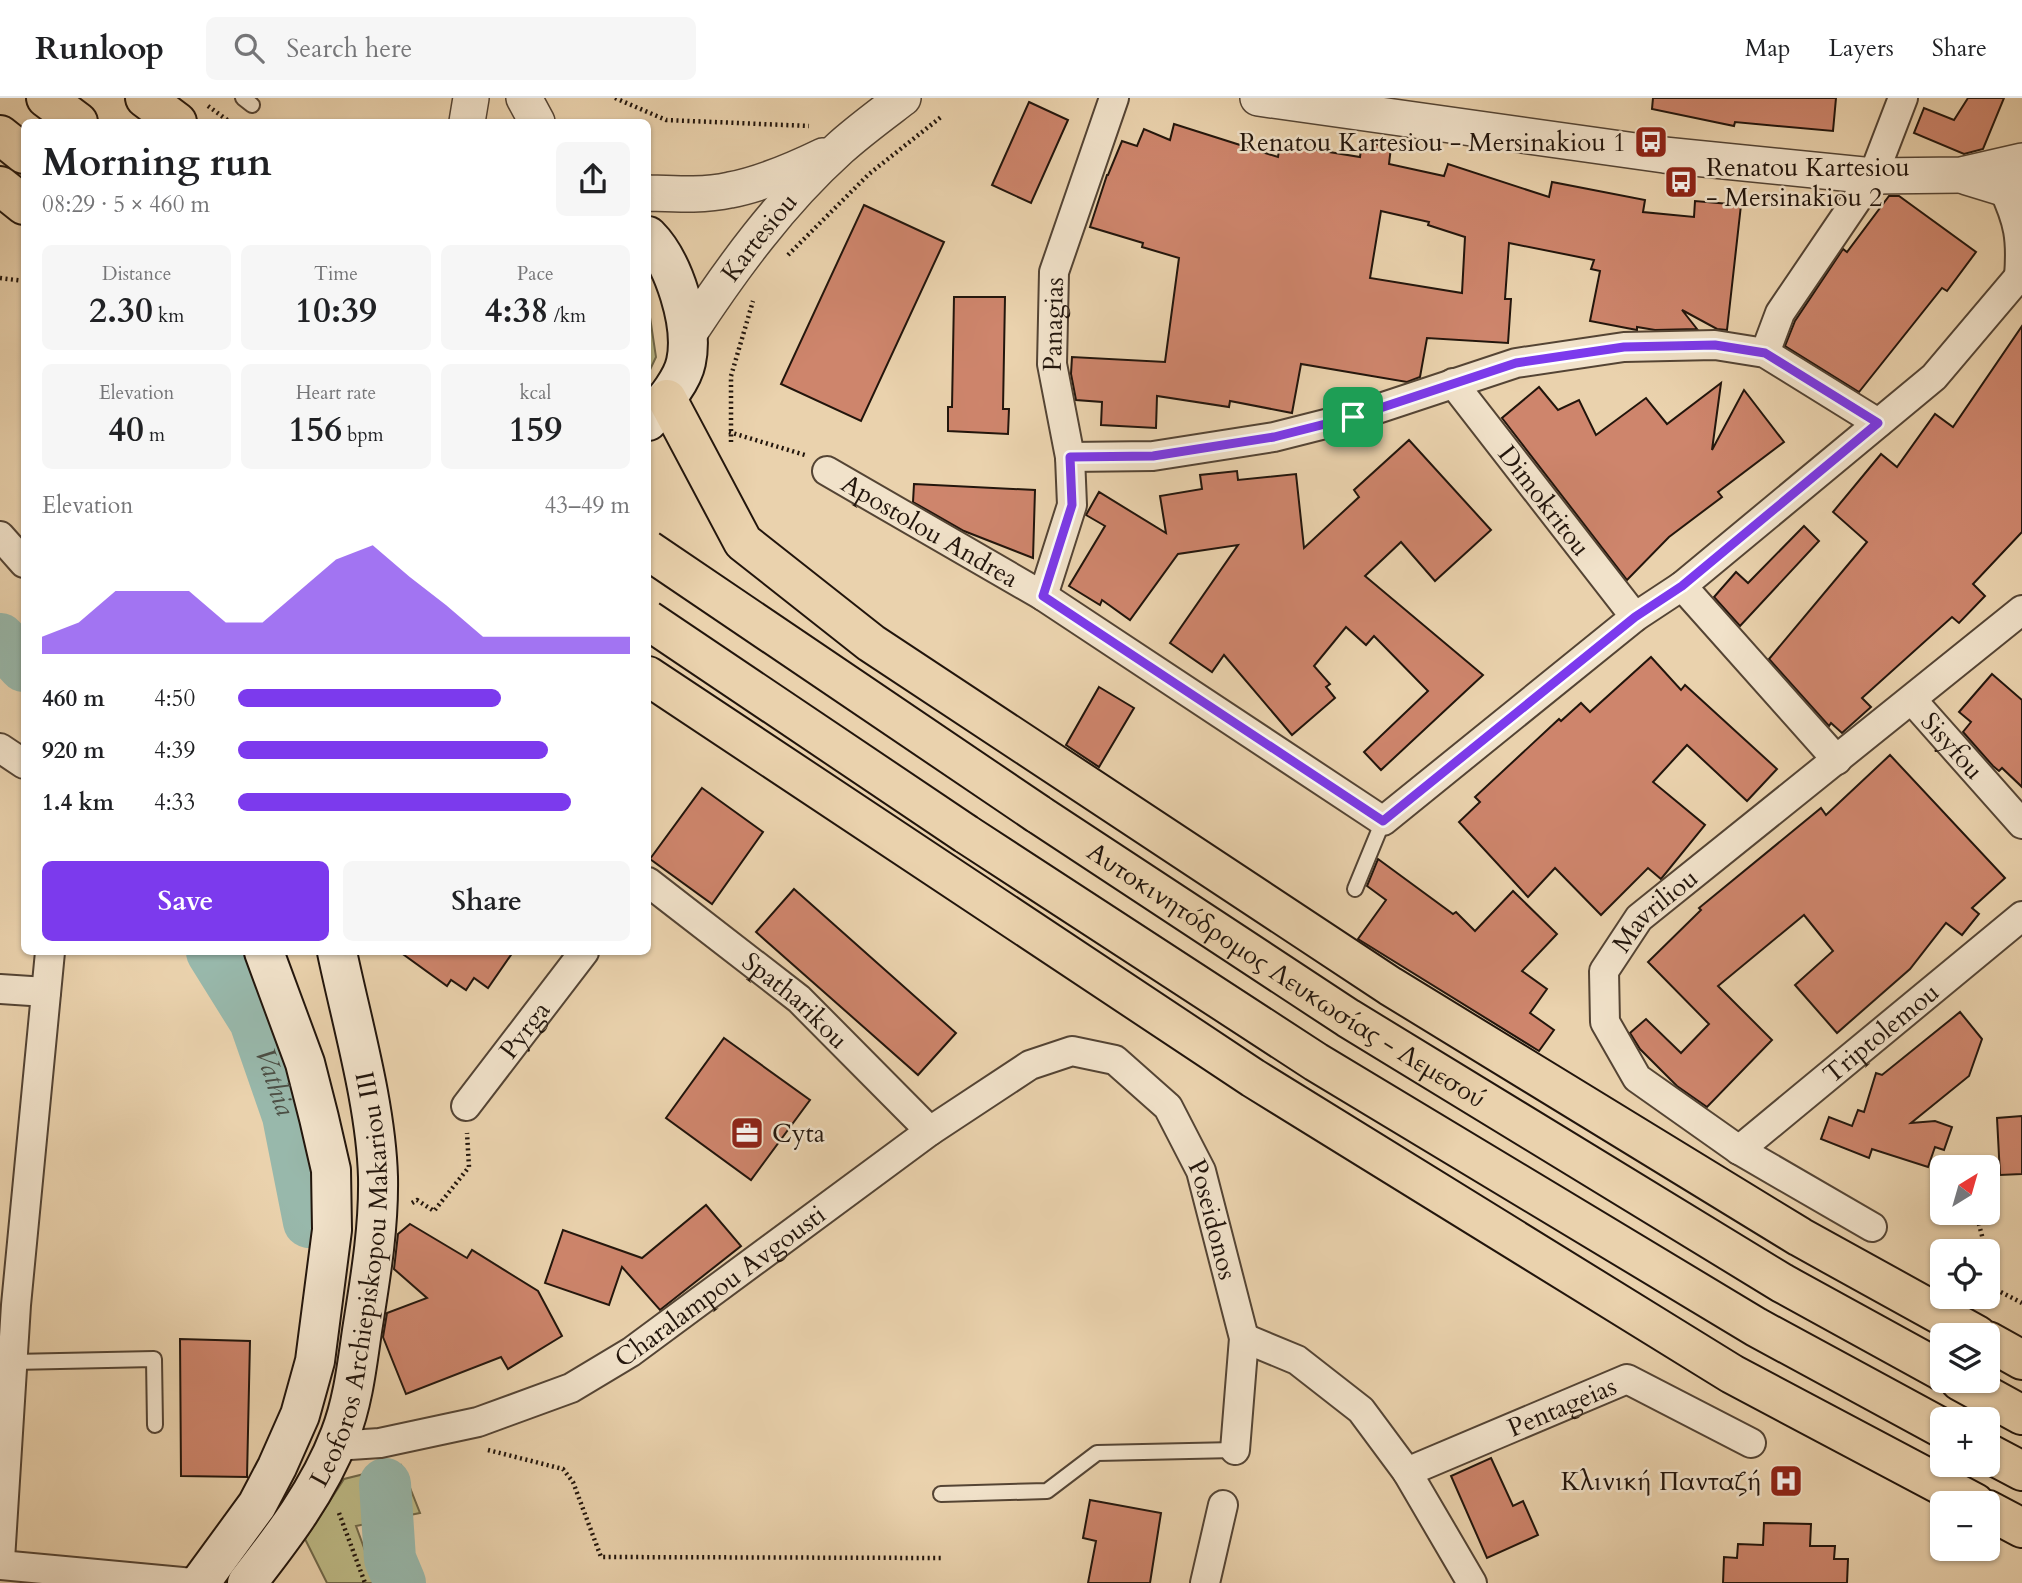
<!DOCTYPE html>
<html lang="en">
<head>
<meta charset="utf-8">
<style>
	:root { --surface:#fff; --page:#f6f6f6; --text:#202124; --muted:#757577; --line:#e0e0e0; --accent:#7c3aed }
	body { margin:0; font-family:Cardo,serif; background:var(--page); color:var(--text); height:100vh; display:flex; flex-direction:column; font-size:26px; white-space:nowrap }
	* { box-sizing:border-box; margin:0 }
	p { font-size:23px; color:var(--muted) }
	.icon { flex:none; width:38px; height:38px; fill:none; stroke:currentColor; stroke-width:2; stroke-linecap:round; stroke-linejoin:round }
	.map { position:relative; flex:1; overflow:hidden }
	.side { position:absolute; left:21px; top:21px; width:630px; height:836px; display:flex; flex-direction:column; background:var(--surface); border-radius:10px; box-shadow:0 2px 5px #0004 }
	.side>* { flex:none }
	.needle { width:46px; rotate:37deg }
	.buttons { position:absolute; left:1930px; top:1057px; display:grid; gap:14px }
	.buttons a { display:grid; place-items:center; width:70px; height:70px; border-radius:10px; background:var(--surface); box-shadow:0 2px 5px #0004; font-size:35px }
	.pin { position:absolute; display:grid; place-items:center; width:60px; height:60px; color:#fff; margin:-30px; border-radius:14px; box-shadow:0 4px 10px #0006 }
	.round { display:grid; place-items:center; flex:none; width:74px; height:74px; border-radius:10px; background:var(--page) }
	.overview { display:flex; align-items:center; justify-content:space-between; height:119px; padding:0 21px }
	h1 { font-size:38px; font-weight:800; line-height:52px }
	.stats { display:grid; grid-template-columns:repeat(3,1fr); gap:10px; height:119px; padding:7px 21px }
	.stats div { display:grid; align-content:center; border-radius:10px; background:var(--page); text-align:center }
	.stats b { font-size:35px; font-weight:800 }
	.stats small { font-size:19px; font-weight:400 }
	.stats p { font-size:19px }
	.chart { height:196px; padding:14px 21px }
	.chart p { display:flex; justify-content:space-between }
	.chart svg { width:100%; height:126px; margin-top:7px; fill:var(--accent); opacity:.7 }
	.action { display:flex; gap:14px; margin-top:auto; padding:14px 21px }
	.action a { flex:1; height:80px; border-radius:10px; background:var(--accent); color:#fff; font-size:28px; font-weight:800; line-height:80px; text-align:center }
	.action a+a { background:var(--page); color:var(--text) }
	ul { padding:0 21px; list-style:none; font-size:23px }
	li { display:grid; grid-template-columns:112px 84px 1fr; align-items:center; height:52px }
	li i { height:18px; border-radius:9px; background:var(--accent) }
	header { display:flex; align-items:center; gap:42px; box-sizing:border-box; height:98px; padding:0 35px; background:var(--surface); border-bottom:2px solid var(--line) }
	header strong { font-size:33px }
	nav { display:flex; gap:38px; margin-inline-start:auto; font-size:24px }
	.search { width:490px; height:63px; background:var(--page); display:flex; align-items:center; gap:18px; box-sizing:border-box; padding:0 24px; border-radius:10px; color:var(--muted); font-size:26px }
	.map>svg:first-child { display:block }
</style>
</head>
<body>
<header>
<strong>Runloop</strong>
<div class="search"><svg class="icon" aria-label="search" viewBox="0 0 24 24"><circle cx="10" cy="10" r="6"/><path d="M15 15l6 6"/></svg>Search here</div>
<nav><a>Map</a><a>Layers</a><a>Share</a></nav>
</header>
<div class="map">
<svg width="2022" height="1485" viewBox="0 0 2022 1485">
	<rect width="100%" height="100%" fill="#ead2ad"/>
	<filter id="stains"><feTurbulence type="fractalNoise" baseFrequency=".00286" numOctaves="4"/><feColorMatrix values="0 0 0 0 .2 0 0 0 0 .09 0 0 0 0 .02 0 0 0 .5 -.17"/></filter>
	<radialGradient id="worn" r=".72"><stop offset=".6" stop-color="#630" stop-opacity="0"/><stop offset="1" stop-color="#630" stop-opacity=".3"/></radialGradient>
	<g fill="#bdba86" stroke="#706849" stroke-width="2">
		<path d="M 648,206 L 656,259 L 648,276 Z"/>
		<path d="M 401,1367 L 420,1415 L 356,1428 L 377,1485 L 327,1485 L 305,1441 L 344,1381 Z"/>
	</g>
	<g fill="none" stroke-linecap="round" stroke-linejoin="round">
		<g stroke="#98b8ab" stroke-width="52">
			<path d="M 0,541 L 24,568"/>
			<path id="s1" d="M 212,854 L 255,923 L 288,1018 L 309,1124"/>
			<path d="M 385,1386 L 390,1461 L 400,1485"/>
		</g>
	</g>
	<g fill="#ce856c" stroke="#22150c" stroke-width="2" fill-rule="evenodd">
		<path d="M 1653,0 L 1836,0 L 1833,33 L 1735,24 L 1734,28 L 1652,11 Z"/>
		<path d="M 1968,0 L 2004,0 L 1983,51 L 1964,56 L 1914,35 L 1924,10 L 1954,22 Z"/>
		<path d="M 1029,4 L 1068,22 L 1031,105 L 992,87 Z"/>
		<path d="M 1174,26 L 1278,59 L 1280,46 L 1360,59 L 1362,44 L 1391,49 L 1389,66 L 1444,78 L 1448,66 L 1549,99 L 1552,84 L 1645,102 L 1643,114 L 1694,119 L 1695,103 L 1741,107 L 1727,232 L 1717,231 L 1682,212 L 1697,231 L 1655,232 L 1637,229 L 1637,232 L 1590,223 L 1600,173 L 1591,171 L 1594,162 L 1509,145 L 1505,201 L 1511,201 L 1508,245 L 1427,240 L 1420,279 L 1407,284 L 1301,266 L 1292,315 L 1230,303 L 1229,309 L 1157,298 L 1156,330 L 1101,327 L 1102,304 L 1076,302 L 1071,276 L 1072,259 L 1165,264 L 1179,160 L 1142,149 L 1143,145 L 1090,129 L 1107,77 L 1108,77 L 1122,43 L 1137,48 L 1144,31 L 1170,42 ZM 1381,113 L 1429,124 L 1428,127 L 1465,139 L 1462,195 L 1370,180 Z"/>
		<path d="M 1889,98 L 1899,98 L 1976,154 L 1947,193 L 1942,190 L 1859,294 L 1785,248 L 1795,223 L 1843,151 L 1847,154 Z"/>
		<path d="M 864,107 L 944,144 L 861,323 L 781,286 Z"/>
		<path d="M 954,199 L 1005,199 L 1003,311 L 1009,311 L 1008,336 L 948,333 L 948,309 L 952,309 Z"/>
		<path d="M 2022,228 L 2022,434 L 1973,486 L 1985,498 L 1959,525 L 1952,519 L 1862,600 L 1871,609 L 1842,635 L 1831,625 L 1829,628 L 1769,561 L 1867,444 L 1833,414 L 1881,356 L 1897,369 L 1935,316 L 1953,329 Z"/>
		<path d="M 1721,285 L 1712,352 L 1744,292 L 1784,344 L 1718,394 L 1722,399 L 1669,439 L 1627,482 L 1502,320 L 1539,289 L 1558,312 L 1579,302 L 1596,337 L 1646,300 L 1667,326 Z"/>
		<path d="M 1409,342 L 1491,432 L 1435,483 L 1401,444 L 1365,478 L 1483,577 L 1381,672 L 1364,654 L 1428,593 L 1374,538 L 1366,547 L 1346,529 L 1314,568 L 1330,586 L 1326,589 L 1335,600 L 1292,637 L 1224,557 L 1212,574 L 1170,545 L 1238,447 L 1178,456 L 1130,522 L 1102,502 L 1100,507 L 1069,488 L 1105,428 L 1086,417 L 1099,394 L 1166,435 L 1160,398 L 1202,391 L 1200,377 L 1237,373 L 1238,382 L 1296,376 L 1304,450 L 1359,399 L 1354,392 Z"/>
		<path d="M 914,386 L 1035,392 L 1033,460 L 964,433 L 913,404 Z"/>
		<path d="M 1804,428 L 1819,443 L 1740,528 L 1714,499 L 1736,474 L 1748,485 Z"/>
		<path d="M 1651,559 L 1681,592 L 1685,587 L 1777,671 L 1747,703 L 1687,647 L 1653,684 L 1705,727 L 1661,781 L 1648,770 L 1601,817 L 1555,770 L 1528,799 L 1459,724 L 1480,704 L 1475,699 L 1559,621 L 1561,623 L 1581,605 L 1590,614 Z"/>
		<path d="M 1992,576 L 2022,602 L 2022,689 L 2002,670 L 1999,673 L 1993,668 L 1963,634 L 1971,624 L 1959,614 Z"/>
		<path d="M 1099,589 L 1134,610 L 1099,669 L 1066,647 Z"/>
		<path d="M 1890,657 L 2005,780 L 1972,810 L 1979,816 L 1962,837 L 1946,825 L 1910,871 L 1837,935 L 1795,887 L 1833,853 L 1804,817 L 1718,888 L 1772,942 L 1707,1009 L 1677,988 L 1640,951 L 1630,935 L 1646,921 L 1681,955 L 1709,926 L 1648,864 L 1701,812 L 1699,810 L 1821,710 L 1826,717 Z"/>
		<path d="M 702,690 L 763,734 L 712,806 L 650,761 Z"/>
		<path d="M 1378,761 L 1453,816 L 1456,814 L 1475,833 L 1513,793 L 1557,836 L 1522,873 L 1547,891 L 1530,915 L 1554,932 L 1539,953 L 1358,841 L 1386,802 L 1367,788 Z"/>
		<path d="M 794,791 L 956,935 L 918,977 L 756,834 Z"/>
		<path d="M 400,854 L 513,854 L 488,890 L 474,880 L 466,892 L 451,882 L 447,888 Z"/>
		<path d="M 1960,914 L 1982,941 L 1969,978 L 1911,1025 L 1935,1023 L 1952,1029 L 1944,1052 L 1935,1049 L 1928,1069 L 1872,1051 L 1869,1060 L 1821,1041 L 1829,1019 L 1852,1028 L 1858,1012 L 1864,1014 L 1876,975 L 1882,977 Z"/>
		<path d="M 724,940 L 810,1002 L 751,1082 L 666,1020 Z"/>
		<path d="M 2022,1018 L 2022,1076 L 2000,1077 L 1997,1020 Z"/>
		<path d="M 706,1107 L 741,1148 L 660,1212 L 622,1169 L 609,1207 L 545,1185 L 563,1132 L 642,1160 Z"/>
		<path d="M 410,1126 L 467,1160 L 472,1152 L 538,1193 L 562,1238 L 508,1271 L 501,1259 L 406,1296 L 383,1239 L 387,1215 L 427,1200 L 394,1171 L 398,1136 Z"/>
		<path d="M 180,1241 L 250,1243 L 247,1379 L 181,1378 Z"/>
		<path d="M 1491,1360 L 1513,1408 L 1523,1403 L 1538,1437 L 1487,1460 L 1451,1378 Z"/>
		<path d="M 1090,1402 L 1161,1415 L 1150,1485 L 1088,1485 L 1096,1443 L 1083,1440 Z"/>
		<path d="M 1764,1425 L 1811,1426 L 1810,1448 L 1835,1448 L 1834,1461 L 1848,1461 L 1847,1485 L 1723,1485 L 1724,1459 L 1737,1460 L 1738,1446 L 1763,1447 Z"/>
	</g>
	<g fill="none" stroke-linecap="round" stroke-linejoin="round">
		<defs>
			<g id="service">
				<path d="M 243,0 L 252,7"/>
				<path d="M 1355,791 L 1383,723"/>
				<path d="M 13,1264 L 154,1261 L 155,1327"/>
				<path d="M 941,1396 L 1047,1393 L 1097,1355 L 1235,1352"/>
			</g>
			<g id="minor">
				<path d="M 2003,90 C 2019,124 2022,141 2019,179"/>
				<path d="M 1765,255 L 1780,215 L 1873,78 L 1903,0"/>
				<path id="s2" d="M 1453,285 L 1635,519"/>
				<path d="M 1070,359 L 1153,358 L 1274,339 L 1353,319 L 1516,265 L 1624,249 L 1715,247 L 1765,255 L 1878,325"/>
				<path id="s3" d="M 827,373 L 1043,498 L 1383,723 L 1635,519 L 1682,488 L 1934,279 L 2022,175"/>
				<path d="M 0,438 L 24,465"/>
				<path d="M 1682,488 L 1837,662"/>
				<path id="s4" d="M 1043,498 L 1072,407 L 1070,359 L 1052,266 L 1054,174 L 1114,0"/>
				<path id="s5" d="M 1912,602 L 2022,726"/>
				<path d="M 0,650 L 24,666"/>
				<path id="s6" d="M 648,784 L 799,901 L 930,1033"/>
				<path d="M 0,891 L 46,894"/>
				<path id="s7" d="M 466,1008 L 584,854"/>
				<path id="s8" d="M 1739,1052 L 2022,818"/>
				<path id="s9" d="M 1872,1129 L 1739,1052 L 1637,980 L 1605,924 L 1604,873 L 1639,820 L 2022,512"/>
				<path d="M 1244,1240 L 1297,1262 L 1361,1312 L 1407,1374 L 1472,1485"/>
				<path id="s10" d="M 335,1348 L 380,1345 L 478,1324 L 571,1290 L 631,1254 L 930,1033 L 1030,967 L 1072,953 L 1115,962 L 1168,1009 L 1201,1073 L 1244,1240 L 1235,1352"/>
				<path id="s11" d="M 1407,1374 L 1627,1281 L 1751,1345"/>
				<path d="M 0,1462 L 16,1207 L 50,854"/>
				<path d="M 0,1467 L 193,1485"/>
				<path d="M 1205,1485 L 1223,1407"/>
			</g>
			<g id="tertiary">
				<path d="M 524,0 L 537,24"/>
				<path d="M 1258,0 L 1664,57 L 1873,78 L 1961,77 L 2022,63"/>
				<path d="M 467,24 L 471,0"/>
				<path d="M 1967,79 L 2003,90 L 2022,91"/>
				<path d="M 648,95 C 675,96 703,98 730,92 C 762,86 794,72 823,58"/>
				<path id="s12" d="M 688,237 C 732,170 780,104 840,50 C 860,32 882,16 903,0"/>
			</g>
			<g id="secondary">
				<path d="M 648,138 C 674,164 694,227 686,264 C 682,284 661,307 648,323"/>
				<path d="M 200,1485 L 257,1407 L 277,1369 L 300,1317 L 315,1263 L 332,1132 L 331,1072 L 319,1020 L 305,965 L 264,854"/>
				<path id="s13" d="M 247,1485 C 283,1439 319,1392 340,1337 C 353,1304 357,1267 362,1233 C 370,1182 379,1131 378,1079 C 376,1007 352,925 337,854"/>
			</g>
			<g id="trunk">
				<path d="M 46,0 L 78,24"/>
				<path d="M 145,0 L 177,24"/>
				<path d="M 0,37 L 24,56"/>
				<path d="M 0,88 L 24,107"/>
				<path d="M 667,301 L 743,444 L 871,545 L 1390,888 L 1800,1139 L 1977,1237"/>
				<path d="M 648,578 L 1253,980 L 1732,1276 L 1975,1405"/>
				<path id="s14" d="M 1038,716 L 1348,920 L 1782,1185 L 1942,1273"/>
				<path d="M 966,736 L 1316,964 L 1756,1229 L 1942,1330"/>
				<path d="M 1988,1243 L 2022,1262"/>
				<path d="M 1960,1283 L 2022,1317"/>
				<path d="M 1988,1355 L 2022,1373"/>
				<path d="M 1988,1412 L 2022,1430"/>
			</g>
		</defs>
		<use href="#service" stroke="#544434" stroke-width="18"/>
		<use href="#minor" stroke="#544434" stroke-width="32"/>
		<use href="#tertiary" stroke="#544434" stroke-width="38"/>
		<use href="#secondary" stroke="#22150c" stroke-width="42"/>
		<use href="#trunk" stroke="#22150c" stroke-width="42"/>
		<g stroke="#22150c" stroke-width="4.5" stroke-dasharray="2 3.5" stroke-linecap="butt">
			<path d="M 615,0 L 666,22 L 809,28"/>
			<path d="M 208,8 L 230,24"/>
			<path d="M 788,157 L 869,76 L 941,19"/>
			<path d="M 0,180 L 24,183"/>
			<path d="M 729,334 L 805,357"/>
			<path d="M 731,344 L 731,278 L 753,203"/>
			<path d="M 412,1105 L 417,1102 L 434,1113 L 469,1069 L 467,1035"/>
			<path d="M 1976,1115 L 1986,1153"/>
			<path d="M 1988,1159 L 1997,1192 L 2022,1205"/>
			<path d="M 488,1352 L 563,1371 L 573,1384 L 601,1459 L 941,1460"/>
			<path d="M 339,1415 L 365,1485"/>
		</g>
		<use href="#service" stroke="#f1e2ca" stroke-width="14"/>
		<use href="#minor" stroke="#f1e2ca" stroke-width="28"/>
		<use href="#tertiary" stroke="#f1e2ca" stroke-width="35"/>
		<use href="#secondary" stroke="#f1e2ca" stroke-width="38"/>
		<use href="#trunk" stroke="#ead2ad" stroke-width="38"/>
		<defs>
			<g id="trunk-bridge">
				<path d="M 648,452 L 1038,716"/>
				<path d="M 648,522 L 966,736"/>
			</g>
		</defs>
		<use href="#trunk-bridge" stroke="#22150c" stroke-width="42" stroke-linecap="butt"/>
		<use href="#trunk-bridge" stroke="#ead2ad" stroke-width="38"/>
	</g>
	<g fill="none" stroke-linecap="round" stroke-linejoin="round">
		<defs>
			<path id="route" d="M 1715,247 L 1765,255 L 1878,325 L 1682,488 L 1635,519 L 1383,723 L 1043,498 L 1072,407 L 1070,359 L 1153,358 L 1274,339 L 1353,319 L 1516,265 L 1624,249 Z"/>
		</defs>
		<use href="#route" stroke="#fff" stroke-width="14"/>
		<use href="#route" stroke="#7c3aed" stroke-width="9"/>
	</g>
	<defs>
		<symbol id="bus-square" viewBox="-11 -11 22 22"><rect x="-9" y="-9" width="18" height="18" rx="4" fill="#8f2418" stroke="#f1e2ca"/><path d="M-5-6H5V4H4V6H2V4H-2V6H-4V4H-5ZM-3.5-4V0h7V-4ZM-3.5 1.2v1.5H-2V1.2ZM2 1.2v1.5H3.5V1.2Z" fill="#fff"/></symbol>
		<symbol id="office-square" viewBox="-11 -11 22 22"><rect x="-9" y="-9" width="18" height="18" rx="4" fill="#8f2418" stroke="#f1e2ca"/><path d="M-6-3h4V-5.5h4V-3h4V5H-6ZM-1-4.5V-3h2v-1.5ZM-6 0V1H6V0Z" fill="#fff"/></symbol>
		<symbol id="hospital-square" viewBox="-11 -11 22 22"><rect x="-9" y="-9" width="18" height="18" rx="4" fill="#8f2418" stroke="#f1e2ca"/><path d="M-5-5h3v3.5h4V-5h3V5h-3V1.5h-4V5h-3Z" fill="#fff"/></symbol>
	</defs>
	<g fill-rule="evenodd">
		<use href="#bus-square" x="1632" y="25" width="38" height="38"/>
		<use href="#bus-square" x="1662" y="65" width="38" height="38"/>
		<use href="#office-square" x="728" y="1016" width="38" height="38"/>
		<use href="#hospital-square" x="1767" y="1364" width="38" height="38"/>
	</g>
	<g text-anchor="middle" stroke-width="5" stroke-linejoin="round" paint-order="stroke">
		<g font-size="26" fill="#22150c" stroke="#f1e2ca" text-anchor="end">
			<text x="1626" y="53">Renatou Kartesiou - Mersinakiou 1</text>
			<text x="1706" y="78" text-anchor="start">Renatou Kartesiou<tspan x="1706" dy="30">- Mersinakiou 2</tspan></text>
			<text x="772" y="1044" text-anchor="start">Cyta</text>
			<text x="1762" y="1392">Κλινική Πανταζή</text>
		</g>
		<g font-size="26" fill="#22150c" stroke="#f1e2ca">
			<text dy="9" stroke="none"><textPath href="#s12" startOffset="121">Kartesiou</textPath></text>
			<text dy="9" stroke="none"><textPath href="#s4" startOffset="278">Panagias</textPath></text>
			<text dy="9" stroke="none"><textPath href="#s2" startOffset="149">Dimokritou</textPath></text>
			<text dy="9" stroke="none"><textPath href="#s3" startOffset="119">Apostolou Andrea</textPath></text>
			<text dy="9" stroke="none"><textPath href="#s5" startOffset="61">Sisyfou</textPath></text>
			<text dy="9" stroke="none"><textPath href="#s9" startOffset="474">Mavriliou</textPath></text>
			<text dy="9" stroke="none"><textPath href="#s14" startOffset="296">Αυτοκινητόδρομος Λευκωσίας - Λεμεσού</textPath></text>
			<text dy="9" stroke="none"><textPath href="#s6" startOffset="189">Spatharikou</textPath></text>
			<text dy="9" stroke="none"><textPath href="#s7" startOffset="96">Pyrga</textPath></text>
			<text dy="9" stroke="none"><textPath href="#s8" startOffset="184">Triptolemou</textPath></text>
			<text dy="9" stroke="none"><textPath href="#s10" startOffset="1087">Poseidonos</textPath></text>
			<text dy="9" stroke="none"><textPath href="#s13" startOffset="332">Leoforos Archiepiskopou Makariou III</textPath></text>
			<text dy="9" stroke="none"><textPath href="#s10" startOffset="425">Charalampou Avgousti</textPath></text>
			<text dy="9" stroke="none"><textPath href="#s11" startOffset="168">Pentageias</textPath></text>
		</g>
		<g font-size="28" font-style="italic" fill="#4b4e44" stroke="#f1e2ca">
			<text dy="10" stroke="none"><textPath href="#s1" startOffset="145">Vathia</textPath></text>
		</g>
	</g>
	<rect width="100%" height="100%" filter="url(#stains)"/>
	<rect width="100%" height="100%" fill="url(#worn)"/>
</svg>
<div class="buttons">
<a><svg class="needle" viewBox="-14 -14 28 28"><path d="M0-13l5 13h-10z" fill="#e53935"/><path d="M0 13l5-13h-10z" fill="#757577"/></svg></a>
<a><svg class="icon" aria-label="locate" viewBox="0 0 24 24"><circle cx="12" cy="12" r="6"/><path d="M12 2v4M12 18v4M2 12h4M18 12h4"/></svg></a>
<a><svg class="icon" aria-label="layers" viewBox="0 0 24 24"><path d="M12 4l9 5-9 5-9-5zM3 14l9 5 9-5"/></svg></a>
<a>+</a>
<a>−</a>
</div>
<div class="pin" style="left:1353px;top:319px;background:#1e9e55"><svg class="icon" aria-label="arrive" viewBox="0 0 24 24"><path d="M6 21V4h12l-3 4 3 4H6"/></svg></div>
<section class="side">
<div class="overview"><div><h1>Morning run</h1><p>08:29 · 5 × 460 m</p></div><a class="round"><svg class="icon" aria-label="share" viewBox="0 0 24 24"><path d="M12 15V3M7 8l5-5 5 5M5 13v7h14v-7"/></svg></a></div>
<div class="stats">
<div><p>Distance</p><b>2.30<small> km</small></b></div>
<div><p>Time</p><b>10:39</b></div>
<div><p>Pace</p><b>4:38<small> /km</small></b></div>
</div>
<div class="stats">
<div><p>Elevation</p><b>40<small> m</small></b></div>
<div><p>Heart rate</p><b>156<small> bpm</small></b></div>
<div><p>kcal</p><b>159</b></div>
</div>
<div class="chart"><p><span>Elevation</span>43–49 m</p>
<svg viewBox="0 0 160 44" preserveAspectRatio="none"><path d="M0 44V38L10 33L20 22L30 22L40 22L50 33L60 33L70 22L80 11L90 6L100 17L110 27L120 38L130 38L140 38L150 38L160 38V44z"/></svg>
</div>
<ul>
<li><b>460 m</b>4:50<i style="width:67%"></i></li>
<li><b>920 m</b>4:39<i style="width:79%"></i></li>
<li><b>1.4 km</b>4:33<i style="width:85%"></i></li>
</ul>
<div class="action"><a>Save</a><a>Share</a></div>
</section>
</div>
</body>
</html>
